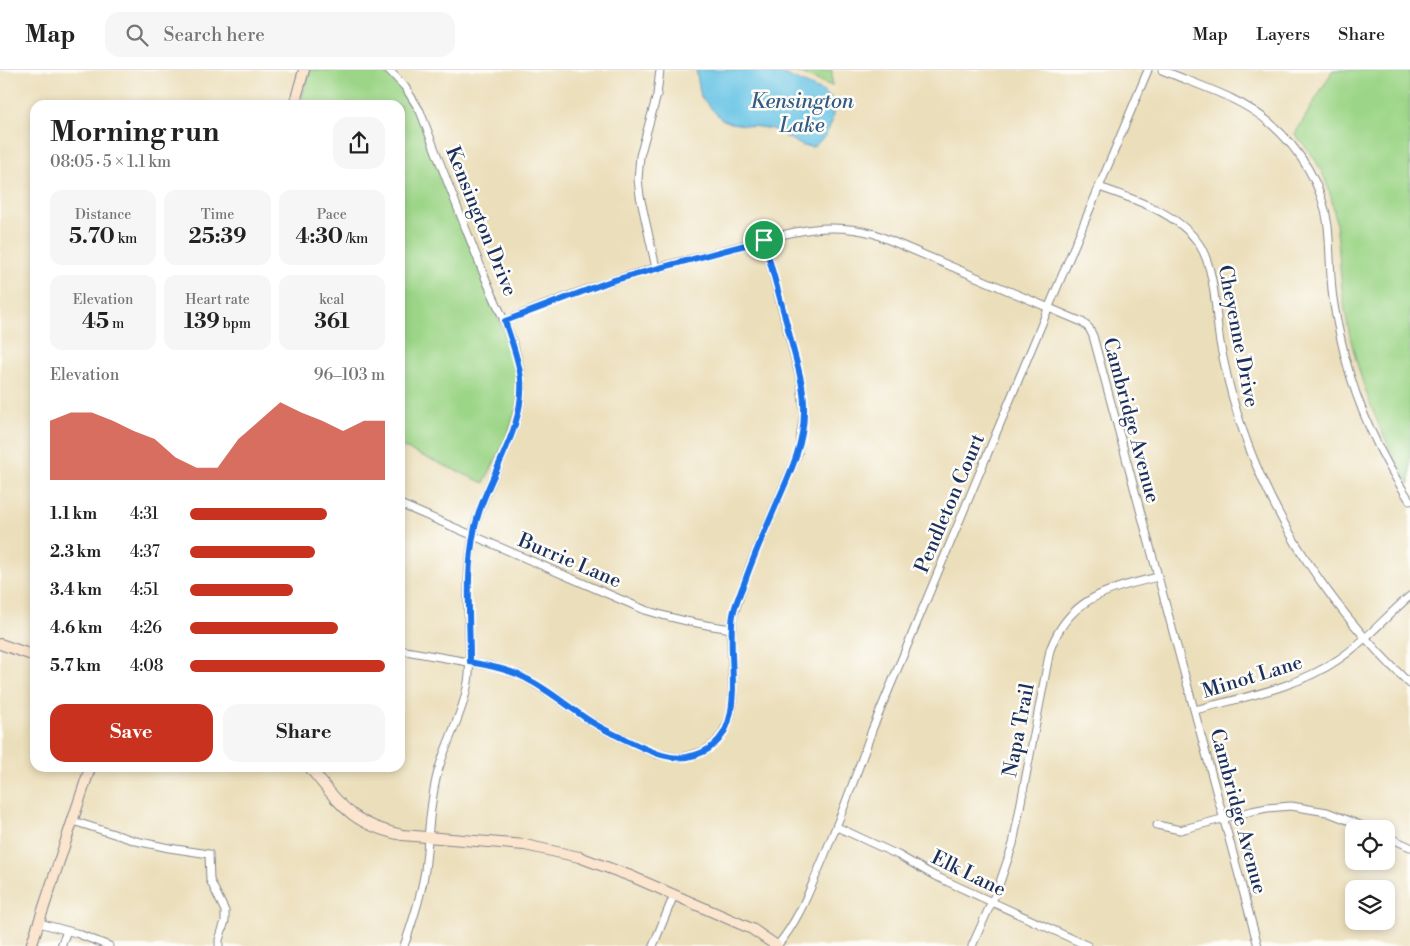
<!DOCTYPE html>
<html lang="en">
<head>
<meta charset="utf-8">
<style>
	:root { --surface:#fff; --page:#f6f6f6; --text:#222; --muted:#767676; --line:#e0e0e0; --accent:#c8321e }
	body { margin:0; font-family:"Libre Bodoni",serif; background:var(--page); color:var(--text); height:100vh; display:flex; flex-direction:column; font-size:19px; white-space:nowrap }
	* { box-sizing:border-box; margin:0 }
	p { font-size:16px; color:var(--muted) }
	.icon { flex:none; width:28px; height:28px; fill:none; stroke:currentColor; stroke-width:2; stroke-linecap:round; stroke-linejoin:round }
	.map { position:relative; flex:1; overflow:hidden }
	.side { position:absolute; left:30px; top:30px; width:375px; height:672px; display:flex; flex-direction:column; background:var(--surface); border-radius:15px; box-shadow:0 2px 8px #0003 }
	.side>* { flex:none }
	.buttons { position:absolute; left:1345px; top:750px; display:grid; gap:10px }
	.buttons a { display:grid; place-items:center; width:50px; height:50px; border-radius:10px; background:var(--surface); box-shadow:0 2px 8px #0003; font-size:25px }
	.pin { position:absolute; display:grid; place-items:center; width:42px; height:42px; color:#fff; margin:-21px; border:2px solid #fff; border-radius:50%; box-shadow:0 1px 5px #0007 }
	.round { display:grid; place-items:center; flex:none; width:52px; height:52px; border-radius:15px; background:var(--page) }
	.overview { display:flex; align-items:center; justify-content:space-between; height:85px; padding:0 20px }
	h1 { font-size:28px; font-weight:700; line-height:38px }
	.metrics { display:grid; grid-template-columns:repeat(3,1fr); gap:8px; height:85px; padding:5px 20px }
	.metrics div { display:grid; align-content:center; border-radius:12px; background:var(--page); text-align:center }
	.metrics b { font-size:21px; font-weight:700 }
	.metrics small { font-size:14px; font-weight:400 }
	.metrics p { font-size:14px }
	.chart { height:140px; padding:10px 20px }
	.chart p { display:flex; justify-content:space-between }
	.chart svg { width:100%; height:90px; margin-top:5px; fill:var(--accent); opacity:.7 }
	.primary-button { display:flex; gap:10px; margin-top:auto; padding:10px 20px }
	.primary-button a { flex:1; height:58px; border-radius:15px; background:var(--accent); color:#fff; font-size:20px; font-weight:700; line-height:58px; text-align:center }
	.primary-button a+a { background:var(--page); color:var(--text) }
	ul { padding:0 20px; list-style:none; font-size:16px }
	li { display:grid; grid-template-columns:80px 60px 1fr; align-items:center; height:38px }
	li i { height:12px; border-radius:6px; background:var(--accent) }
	header { display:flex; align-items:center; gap:30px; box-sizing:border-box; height:70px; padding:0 25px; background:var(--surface); border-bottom:1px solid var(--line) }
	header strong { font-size:24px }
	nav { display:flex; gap:28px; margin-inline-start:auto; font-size:18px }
	.search { width:350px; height:45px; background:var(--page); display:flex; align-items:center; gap:12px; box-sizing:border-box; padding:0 18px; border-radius:15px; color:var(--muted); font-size:19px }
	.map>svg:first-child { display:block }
</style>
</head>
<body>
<header>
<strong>Map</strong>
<div class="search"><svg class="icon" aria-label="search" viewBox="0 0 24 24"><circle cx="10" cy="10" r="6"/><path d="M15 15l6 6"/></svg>Search here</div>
<nav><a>Map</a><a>Layers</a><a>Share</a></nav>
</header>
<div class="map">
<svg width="1410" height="876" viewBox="0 0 1410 876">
	<rect width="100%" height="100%" fill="#fdfcf7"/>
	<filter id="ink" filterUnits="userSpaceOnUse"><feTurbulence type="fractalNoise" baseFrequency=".02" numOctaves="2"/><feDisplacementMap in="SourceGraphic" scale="10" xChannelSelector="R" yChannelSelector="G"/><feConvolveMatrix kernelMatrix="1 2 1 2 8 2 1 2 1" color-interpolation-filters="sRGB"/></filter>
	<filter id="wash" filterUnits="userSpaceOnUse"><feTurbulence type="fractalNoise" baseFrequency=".0096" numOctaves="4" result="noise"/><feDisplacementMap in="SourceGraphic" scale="20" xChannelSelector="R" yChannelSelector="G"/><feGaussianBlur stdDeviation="1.12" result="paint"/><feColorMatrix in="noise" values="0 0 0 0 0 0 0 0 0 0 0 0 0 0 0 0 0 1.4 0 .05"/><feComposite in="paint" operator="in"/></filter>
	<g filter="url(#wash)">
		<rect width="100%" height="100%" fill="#ebdeba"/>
		<g fill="#9cd587" stroke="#5c8272">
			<path d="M 309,0 L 380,0 L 392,9 L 405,24 L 419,48 L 504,263 C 510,279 517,295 518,312 C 520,348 499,382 484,413 L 400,376 L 400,35 L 300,35 Z"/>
			<path d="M 792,0 L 832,0 L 832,16 Z"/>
			<path d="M 1333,0 L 1410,0 L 1410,414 C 1377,362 1355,300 1345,240 C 1336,190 1343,136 1316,91 C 1310,81 1302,73 1295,64 Z"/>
		</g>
		<path fill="#67c4e5" stroke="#417aa2" d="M 696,0 L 775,0 L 822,21 L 831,28 L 834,36 L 832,52 L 825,66 L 816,75 L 812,77 L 803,76 L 772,59 L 730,53 L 720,48 L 701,27 Z"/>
	</g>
	<g filter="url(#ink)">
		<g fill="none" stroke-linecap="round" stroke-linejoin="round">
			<defs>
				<g id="street">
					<path d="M 389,0 L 405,17 L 420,41 C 442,98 464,155 487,212 C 500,243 519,276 521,311 C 524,362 487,407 475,456 C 471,476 468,497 468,517 C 467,546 471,575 469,605 C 465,642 446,670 437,705 C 429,736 429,768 425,800 C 421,826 413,851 404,876"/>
					<path d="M 1162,0 C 1197,15 1240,27 1270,53 C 1300,79 1323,116 1328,156 C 1330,177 1330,199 1332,220 C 1334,242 1340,265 1345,287 C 1358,338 1381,387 1410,431"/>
					<path d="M 1099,117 C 1134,129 1178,143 1199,174 C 1215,199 1215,237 1219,266 C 1221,281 1225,296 1228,310 C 1257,428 1322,531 1410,614"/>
					<path d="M 656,198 L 640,126 L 638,109 L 640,86 L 657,25 L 660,0"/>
					<path d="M 505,251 C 540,237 575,222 612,211 C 648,199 685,191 722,181 C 775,167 821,148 875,164 L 1082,252 L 1089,258 L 1093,266 L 1258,876"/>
					<path d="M 400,434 L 645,540 C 673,549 702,555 732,559"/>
					<path d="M 400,580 L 491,596 L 520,605 L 553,625 L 588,650 L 611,663 L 656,684 L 680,688 L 704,681 L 715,673 L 722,664 L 730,648 L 733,631 L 731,567 L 733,546 L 751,493 L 798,383 L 804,343 L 801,312 L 764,170"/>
					<path d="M 1195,640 C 1244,627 1297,618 1339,589 C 1365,572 1386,546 1410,526"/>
					<path d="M 73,751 L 136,771 L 169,778 L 209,784 L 210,810 L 225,841 L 225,851 L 219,870 L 219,876"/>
					<path d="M 1157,755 L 1180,760 L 1252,741 L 1267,738 L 1291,736 L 1327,742 L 1370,759"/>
					<path d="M 837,757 L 898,785 L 935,806 L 1088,876"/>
					<path d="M 1386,766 L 1410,777"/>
					<path d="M 39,853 L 76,863 L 109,876"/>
					<path d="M 61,876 L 67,861"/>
					<path d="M 653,876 L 674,825"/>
					<path d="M 777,876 C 799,850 810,819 823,789 C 841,746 857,704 872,660 L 1148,0"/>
					<path d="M 972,876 L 998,818 L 1013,774 L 1050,580 C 1069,527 1109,519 1158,507"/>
				</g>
				<g id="secondary">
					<path d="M 294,35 L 304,0"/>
					<path d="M 0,574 L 35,586"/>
					<path d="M 310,698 C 341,735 351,754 402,765 L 525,775 L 579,787 L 633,807 L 752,859 L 777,876"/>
					<path d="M 31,876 L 90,698"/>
				</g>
			</defs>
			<use href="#street" stroke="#83868c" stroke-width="9"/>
			<use href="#secondary" stroke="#83868c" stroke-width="12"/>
			<use href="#street" stroke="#fff" stroke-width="7"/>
			<use href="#secondary" stroke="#fbe5cf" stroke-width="10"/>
		</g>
	</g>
	<g fill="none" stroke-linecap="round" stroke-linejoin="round" filter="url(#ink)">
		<defs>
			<path id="route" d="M 764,170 C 773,204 783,237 791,271 C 797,294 805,318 804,342 C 804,372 792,399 780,426 C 768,454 755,482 745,511 C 741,522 735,533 733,545 C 725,592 755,674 687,687 C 669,690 653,682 637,675 C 620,667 603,660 587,649 C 567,636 549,620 527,609 C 509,599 489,596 470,592 C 470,546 465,503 475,457 C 486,407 525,362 521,309 C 519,290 511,270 505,251 L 611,211 Z"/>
		</defs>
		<use href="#route" stroke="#fff" stroke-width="10"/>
		<use href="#route" stroke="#1a73e8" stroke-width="6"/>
	</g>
	<g text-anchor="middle" stroke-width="5" stroke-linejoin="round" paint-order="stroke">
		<g font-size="20" fill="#1b2f5e" stroke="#fdfcf7">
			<text transform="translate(482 151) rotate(68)" y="7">Kensington Drive</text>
			<text transform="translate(1239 266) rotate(79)" y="7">Cheyenne Drive</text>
			<text transform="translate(1132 350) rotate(75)" y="7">Cambridge Avenue</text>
			<text transform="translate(949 433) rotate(-67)" y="7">Pendleton Court</text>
			<text transform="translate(570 490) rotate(23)" y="7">Burrie Lane</text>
			<text transform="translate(1252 606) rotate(-17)" y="7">Minot Lane</text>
			<text transform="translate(1018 660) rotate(-79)" y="7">Napa Trail</text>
			<text transform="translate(1239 741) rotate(75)" y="7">Cambridge Avenue</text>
			<text transform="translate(969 803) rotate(26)" y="7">Elk Lane</text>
		</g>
		<g font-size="21" font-style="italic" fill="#325c86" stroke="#fdfcf7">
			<text x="802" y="38">Kensington<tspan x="802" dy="24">Lake</tspan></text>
		</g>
	</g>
</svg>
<div class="buttons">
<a><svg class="icon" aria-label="locate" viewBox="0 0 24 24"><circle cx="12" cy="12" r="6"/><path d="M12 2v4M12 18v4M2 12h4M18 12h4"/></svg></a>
<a><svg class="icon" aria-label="layers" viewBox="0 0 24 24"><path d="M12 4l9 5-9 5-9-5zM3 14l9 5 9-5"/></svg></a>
</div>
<div class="pin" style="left:764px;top:170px;background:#1e9e55"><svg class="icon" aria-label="arrive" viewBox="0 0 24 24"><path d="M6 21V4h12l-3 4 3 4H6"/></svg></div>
<section class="side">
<div class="overview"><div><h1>Morning run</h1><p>08:05 · 5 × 1.1 km</p></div><a class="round"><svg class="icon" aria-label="share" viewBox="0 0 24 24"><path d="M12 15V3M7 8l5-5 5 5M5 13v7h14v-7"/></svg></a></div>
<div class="metrics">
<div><p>Distance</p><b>5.70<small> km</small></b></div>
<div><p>Time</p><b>25:39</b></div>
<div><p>Pace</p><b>4:30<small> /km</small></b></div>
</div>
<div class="metrics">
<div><p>Elevation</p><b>45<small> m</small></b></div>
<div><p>Heart rate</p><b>139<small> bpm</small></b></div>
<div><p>kcal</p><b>361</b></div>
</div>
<div class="chart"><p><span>Elevation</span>96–103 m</p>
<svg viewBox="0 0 160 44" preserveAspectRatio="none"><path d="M0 44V15L10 11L20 11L30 15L40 20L50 24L60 33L70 38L80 38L90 24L100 15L110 6L120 11L130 15L140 20L150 15L160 15V44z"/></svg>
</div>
<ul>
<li><b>1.1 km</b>4:31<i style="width:70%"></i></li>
<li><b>2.3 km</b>4:37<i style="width:64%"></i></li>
<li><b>3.4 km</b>4:51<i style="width:53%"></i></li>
<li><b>4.6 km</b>4:26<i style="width:76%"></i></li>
<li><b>5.7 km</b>4:08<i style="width:100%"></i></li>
</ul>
<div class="primary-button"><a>Save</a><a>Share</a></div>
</section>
</div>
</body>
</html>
